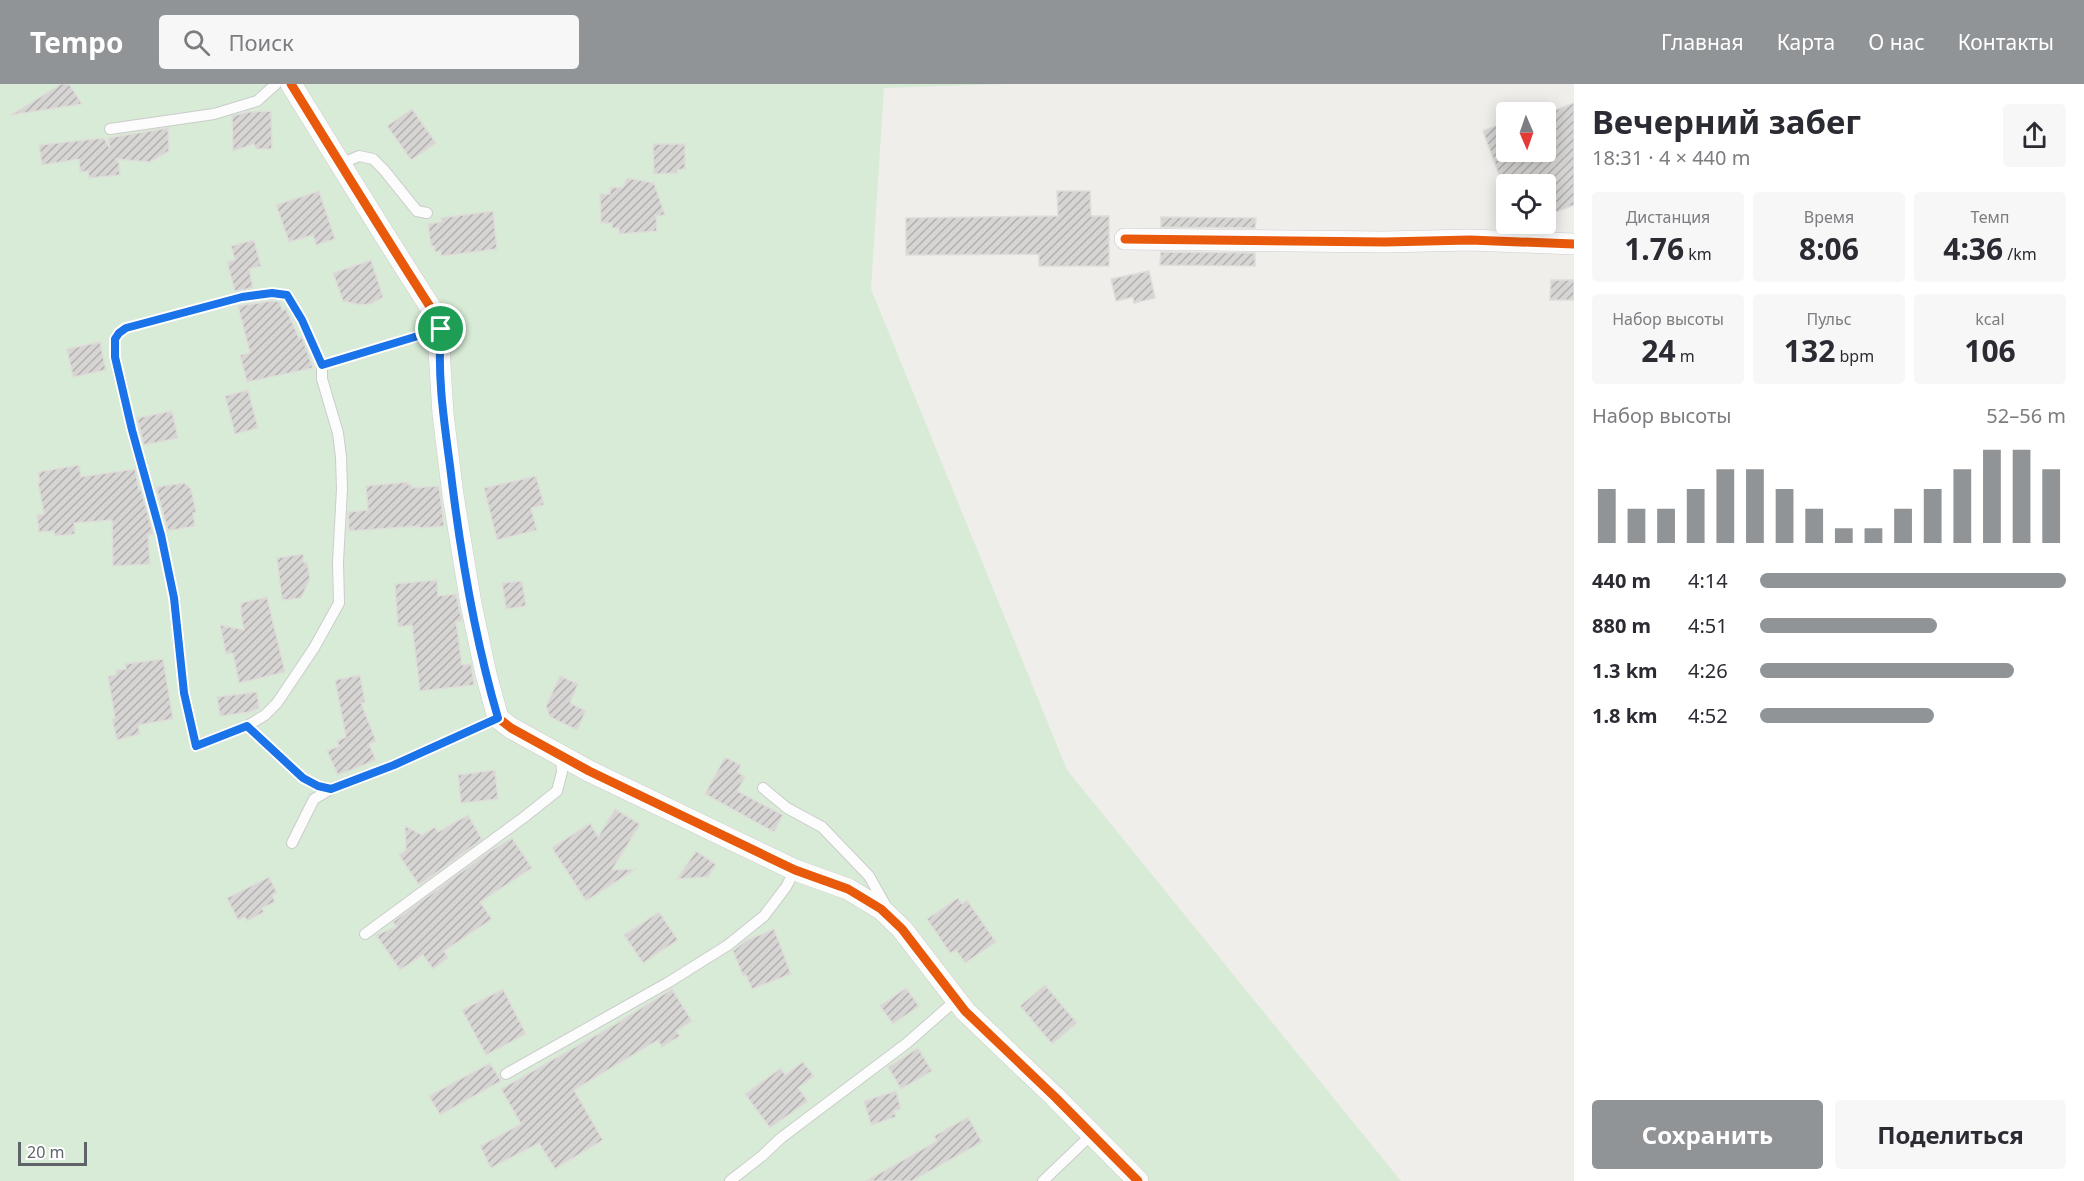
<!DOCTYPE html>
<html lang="ru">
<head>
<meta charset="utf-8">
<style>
	:root { --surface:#fff; --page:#f7f7f7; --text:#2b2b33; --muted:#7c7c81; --accent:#919496 }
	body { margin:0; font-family:"Noto Sans",sans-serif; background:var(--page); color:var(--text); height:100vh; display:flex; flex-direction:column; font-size:22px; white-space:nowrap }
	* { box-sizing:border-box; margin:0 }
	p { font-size:20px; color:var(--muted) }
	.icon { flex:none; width:33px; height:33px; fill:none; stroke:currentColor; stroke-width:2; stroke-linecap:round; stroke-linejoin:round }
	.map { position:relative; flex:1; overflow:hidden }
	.sheet { display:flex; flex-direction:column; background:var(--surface); width:510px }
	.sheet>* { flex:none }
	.needle { width:39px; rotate:178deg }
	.tools { position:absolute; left:1496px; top:18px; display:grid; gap:12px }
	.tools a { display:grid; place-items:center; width:60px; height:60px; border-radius:6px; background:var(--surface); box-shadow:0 3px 15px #0003; font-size:30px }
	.scale { position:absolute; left:18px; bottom:15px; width:69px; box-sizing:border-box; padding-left:6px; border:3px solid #5f6368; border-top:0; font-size:16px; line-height:21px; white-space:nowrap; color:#5f6368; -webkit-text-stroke:4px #fff; paint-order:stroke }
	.pin { position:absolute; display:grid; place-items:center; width:51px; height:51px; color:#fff; margin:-26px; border:3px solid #fff; border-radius:50%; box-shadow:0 2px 6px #0007 }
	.round { display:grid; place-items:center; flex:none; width:63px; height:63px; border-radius:6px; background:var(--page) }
	.headline { display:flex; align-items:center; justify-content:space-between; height:102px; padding:0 18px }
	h1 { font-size:33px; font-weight:700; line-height:45px }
	.stats { display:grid; grid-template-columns:repeat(3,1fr); gap:9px; height:102px; padding:6px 18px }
	.stats div { display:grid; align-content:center; border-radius:6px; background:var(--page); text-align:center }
	.stats b { font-size:30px; font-weight:700 }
	.stats small { font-size:16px; font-weight:400 }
	.stats p { font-size:16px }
	.chart { height:168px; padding:12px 18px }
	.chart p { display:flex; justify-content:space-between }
	.chart svg { width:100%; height:108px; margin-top:6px; stroke:var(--accent); stroke-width:6 }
	.action { display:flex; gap:12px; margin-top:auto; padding:12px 18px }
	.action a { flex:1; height:69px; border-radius:6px; background:var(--accent); color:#fff; font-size:24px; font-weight:700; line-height:69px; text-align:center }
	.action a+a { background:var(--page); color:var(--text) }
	ul { padding:0 18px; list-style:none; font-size:20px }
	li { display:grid; grid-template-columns:96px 72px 1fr; align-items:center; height:45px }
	li i { height:15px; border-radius:8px; background:var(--accent) }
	header { display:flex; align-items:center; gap:36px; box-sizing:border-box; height:84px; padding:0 30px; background:var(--accent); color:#fff }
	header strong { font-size:28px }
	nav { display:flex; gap:33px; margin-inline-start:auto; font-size:21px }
	.search { width:420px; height:54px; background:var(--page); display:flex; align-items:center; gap:15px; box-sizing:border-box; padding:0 21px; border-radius:6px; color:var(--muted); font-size:22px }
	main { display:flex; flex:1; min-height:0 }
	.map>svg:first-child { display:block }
</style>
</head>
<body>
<header>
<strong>Tempo</strong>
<div class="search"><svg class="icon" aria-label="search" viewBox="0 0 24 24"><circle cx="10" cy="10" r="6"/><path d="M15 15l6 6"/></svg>Поиск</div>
<nav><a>Главная</a><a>Карта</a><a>О нас</a><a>Контакты</a></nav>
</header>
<main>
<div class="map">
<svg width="1574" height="1097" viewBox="0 0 1574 1097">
	<defs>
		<pattern id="building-hatch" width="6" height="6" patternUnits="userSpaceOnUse" patternTransform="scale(1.5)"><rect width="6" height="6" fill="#d6d5d3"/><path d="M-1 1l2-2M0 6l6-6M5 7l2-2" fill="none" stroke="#b1b0af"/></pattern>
	</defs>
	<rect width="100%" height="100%" fill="#efeeea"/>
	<path fill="#d8ebd6" d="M 0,0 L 1004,0 L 884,4 L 871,205 L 1067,686 L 1401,1097 L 0,1097 Z"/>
	<g fill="url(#building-hatch)" stroke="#deddd9" stroke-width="1.5">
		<path d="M 61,0 L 69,0 L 82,20 L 11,31 Z"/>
		<path d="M 1574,19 L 1574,121 L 1545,132 L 1545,100 L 1506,100 L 1506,103 L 1504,104 L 1483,47 L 1506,38 L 1506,68 L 1545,68 L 1545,30 Z"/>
		<path d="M 412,25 L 436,59 L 411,76 L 387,42 Z"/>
		<path d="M 271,27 L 272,65 L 256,65 L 254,60 L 233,67 L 232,32 L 248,28 Z"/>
		<path d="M 168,44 L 169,67 L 150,78 L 116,75 L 119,79 L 120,91 L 89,94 L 88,87 L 80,88 L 79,75 L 42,81 L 39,61 L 104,54 L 110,64 L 108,54 Z"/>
		<path d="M 653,60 L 685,60 L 685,85 L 677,86 L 677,89 L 654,90 Z"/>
		<path d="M 627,94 L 654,99 L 665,131 L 656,132 L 657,147 L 619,150 L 619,144 L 612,144 L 612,139 L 601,139 L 600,110 L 610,110 L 610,104 L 623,103 Z"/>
		<path d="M 319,107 L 335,155 L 316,161 L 313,151 L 289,158 L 276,121 Z"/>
		<path d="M 1057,107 L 1090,107 L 1091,132 L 1109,132 L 1109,182 L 1039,182 L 1039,170 L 906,171 L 906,134 L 1058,132 Z"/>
		<path d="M 493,127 L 497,165 L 441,172 L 441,167 L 435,168 L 434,162 L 431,162 L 428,140 L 442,138 L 441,134 Z"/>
		<path d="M 1161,133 L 1256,134 L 1255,144 L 1161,143 Z"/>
		<path d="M 254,156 L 261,182 L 249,185 L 253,204 L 235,207 L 227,178 L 235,176 L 231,162 Z"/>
		<path d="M 1161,168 L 1255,169 L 1255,182 L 1160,181 Z"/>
		<path d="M 371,176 L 383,213 L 371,220 L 361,221 L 343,217 L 333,189 Z"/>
		<path d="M 1149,187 L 1155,214 L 1134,219 L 1133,213 L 1116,217 L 1111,195 Z"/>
		<path d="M 1551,196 L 1574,196 L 1574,216 L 1550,216 Z"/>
		<path d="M 272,217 L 280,218 L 282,226 L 286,225 L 299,254 L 302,253 L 313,284 L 247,298 L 240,271 L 250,269 L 238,222 Z"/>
		<path d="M 100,258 L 106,286 L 73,293 L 67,265 Z"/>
		<path d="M 248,306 L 258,344 L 235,350 L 225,312 Z"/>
		<path d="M 172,327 L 178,354 L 144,361 L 137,334 Z"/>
		<path d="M 79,381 L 81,393 L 135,385 L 139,406 L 141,406 L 153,450 L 148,451 L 150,480 L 113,482 L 112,436 L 74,439 L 75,450 L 55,452 L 54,447 L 39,448 L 37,431 L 44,430 L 38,399 L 40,398 L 38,388 Z"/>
		<path d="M 536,392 L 544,421 L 531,424 L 537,446 L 497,456 L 484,404 Z"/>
		<path d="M 408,398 L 408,401 L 412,401 L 412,404 L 439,402 L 444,442 L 420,444 L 419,442 L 349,447 L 348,428 L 368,426 L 366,402 Z"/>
		<path d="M 184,399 L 191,405 L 196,428 L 193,429 L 195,442 L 168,447 L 156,403 Z"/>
		<path d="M 303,470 L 304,479 L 307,478 L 310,495 L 301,514 L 282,516 L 277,474 Z"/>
		<path d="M 437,496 L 438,512 L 456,510 L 462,537 L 456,537 L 462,581 L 471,580 L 474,601 L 420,607 L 412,541 L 398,543 L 395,500 Z"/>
		<path d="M 522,497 L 526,522 L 506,525 L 502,499 Z"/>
		<path d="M 267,513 L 285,588 L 239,599 L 233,569 L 226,570 L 220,541 L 244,546 L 241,531 L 241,519 Z"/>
		<path d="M 163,575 L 173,635 L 138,641 L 140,650 L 117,656 L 112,635 L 115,634 L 108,592 L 116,591 L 116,586 L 126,585 L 125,580 Z"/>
		<path d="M 360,591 L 365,618 L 361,619 L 376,657 L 369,660 L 376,676 L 338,691 L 327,667 L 339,662 L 337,657 L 346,653 L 335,596 Z"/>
		<path d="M 560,592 L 578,600 L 570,619 L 586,627 L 577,646 L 550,633 L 546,622 Z"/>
		<path d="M 257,608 L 259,624 L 250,628 L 220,632 L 217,613 Z"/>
		<path d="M 725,673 L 741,681 L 737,688 L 745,693 L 737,707 L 783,731 L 774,748 L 705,710 Z"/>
		<path d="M 495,686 L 498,715 L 461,719 L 458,691 Z"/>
		<path d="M 615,725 L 640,740 L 612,786 L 636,785 L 586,817 L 552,764 L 590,739 L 598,753 Z"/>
		<path d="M 468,731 L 482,755 L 419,801 L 399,771 L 406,766 L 405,742 L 422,751 L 435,743 L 438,748 Z"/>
		<path d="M 512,754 L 532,784 L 480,818 L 492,835 L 444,867 L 448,874 L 433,885 L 423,871 L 400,886 L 376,851 L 396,843 L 393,838 L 489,768 Z"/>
		<path d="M 696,767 L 716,780 L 708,793 L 677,795 Z"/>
		<path d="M 269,793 L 277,809 L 272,811 L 275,818 L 262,824 L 264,828 L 247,837 L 245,833 L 238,836 L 227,814 Z"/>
		<path d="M 958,814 L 962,820 L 967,816 L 996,858 L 965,879 L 956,866 L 950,869 L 927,835 Z"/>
		<path d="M 659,828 L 678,856 L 643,879 L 624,851 Z"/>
		<path d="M 774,845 L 791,890 L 752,905 L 746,891 L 743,892 L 733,867 L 747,856 Z"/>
		<path d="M 1045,901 L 1077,939 L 1052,960 L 1020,922 Z"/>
		<path d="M 906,904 L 919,922 L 893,940 L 880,922 Z"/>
		<path d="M 503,905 L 526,950 L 486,971 L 462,926 Z"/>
		<path d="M 672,905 L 692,937 L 676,947 L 680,952 L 662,963 L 658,956 L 574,1006 L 603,1056 L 555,1085 L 539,1059 L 491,1084 L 480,1062 L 521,1040 L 501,1005 L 614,941 Z"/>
		<path d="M 918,964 L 932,987 L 901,1005 L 888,983 Z"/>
		<path d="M 803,978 L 814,992 L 798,1004 L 808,1017 L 770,1044 L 745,1010 L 781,984 L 785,991 Z"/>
		<path d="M 490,979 L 501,997 L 440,1031 L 429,1012 Z"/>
		<path d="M 896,1007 L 901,1025 L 894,1027 L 896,1033 L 871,1041 L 864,1017 Z"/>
		<path d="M 968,1033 L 982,1058 L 912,1097 L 866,1097 L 937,1057 L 934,1052 Z"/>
	</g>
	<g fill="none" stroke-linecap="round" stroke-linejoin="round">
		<defs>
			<g id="lane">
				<path d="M 110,45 L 214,30 L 257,17 L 276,0"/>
				<path d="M 341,80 L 359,72 L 373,75 L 384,86 L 417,127 L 427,129"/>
				<path d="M 322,281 L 302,236 L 287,211 L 272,209 L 242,213 L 126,244 L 119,249 L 115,255 L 115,273 L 132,346 L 161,451 L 174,514 L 184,609 L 196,662 L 247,642 L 265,631 L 277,619 L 314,564 L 339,519 L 338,478 L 342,405 L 341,373 L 338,349 L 322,295 L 322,281 L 441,245"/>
				<path d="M 247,642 L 303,694 L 318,702 L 331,705 L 394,681 L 498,634"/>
				<path d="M 763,704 L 787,724 L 822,743 L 869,792 L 887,824"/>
				<path d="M 292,759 L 314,715 L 331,705"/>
				<path d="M 365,850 L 523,734 L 557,707 L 562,688 L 561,672"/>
				<path d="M 506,990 L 669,898 L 728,861 L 764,832 L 786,803 L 795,786"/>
				<path d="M 730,1097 L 762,1072 L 781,1054 L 907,959 L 956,916"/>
				<path d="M 1043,1097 L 1091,1051"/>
			</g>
			<g id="street">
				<path d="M 291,0 C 340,79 388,158 438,235 L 441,245 L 439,265 L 443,330 L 453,411 L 471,520 L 486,590 L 498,634 L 511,644 L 589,687 L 795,786 L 848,805 L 881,825 L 902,845 L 965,927 L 1055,1013 L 1138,1097"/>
				<path d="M 1125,155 L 1385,158 L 1470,156 L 1574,160"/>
			</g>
		</defs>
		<use href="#lane" stroke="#cbcccc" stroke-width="12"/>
		<use href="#street" stroke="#cbcccc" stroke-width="22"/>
		<use href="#lane" stroke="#fdfcfc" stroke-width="10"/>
		<use href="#street" stroke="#fdfcfc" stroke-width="21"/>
		<defs>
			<g id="cycleway">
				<path d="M 291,0 C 340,79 388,158 438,235 L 441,245 L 439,265 L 443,330 L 453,411 L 471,520 L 486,590 L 498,634 L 511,644 L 589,687 L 795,786 L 848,805 L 881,825 L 902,845 L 965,927 L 1055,1013 L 1138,1097"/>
				<path d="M 1125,155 L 1385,158 L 1470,156 L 1574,160"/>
			</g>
		</defs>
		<use href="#cycleway" stroke="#fff" stroke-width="13"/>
		<use href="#cycleway" stroke="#e8590c" stroke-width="9"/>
	</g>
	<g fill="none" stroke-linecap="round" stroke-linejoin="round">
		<defs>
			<path id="route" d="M 272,209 L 287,211 L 302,236 L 322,281 L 441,245 C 437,291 444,337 450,382 C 460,467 474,552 498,634 L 394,681 L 331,705 L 318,702 L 303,694 L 247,642 L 196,662 L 184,609 L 174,514 L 161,451 L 132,346 L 115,273 L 115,255 L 119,249 L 126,244 L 242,213 Z"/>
		</defs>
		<use href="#route" stroke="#fff" stroke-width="12"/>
		<use href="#route" stroke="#1a73e8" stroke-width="8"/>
	</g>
</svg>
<div class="tools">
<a><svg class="needle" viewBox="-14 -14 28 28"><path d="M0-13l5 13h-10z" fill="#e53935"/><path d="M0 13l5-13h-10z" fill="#7c7c81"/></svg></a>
<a><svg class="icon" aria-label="locate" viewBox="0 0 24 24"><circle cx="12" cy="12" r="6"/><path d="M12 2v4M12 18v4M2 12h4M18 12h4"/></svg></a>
</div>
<div class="scale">20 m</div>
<div class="pin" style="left:441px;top:245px;background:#1e9e55"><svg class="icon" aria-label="arrive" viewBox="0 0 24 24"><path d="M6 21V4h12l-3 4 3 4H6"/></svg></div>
</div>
<section class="sheet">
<div class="headline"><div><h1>Вечерний забег</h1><p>18:31 · 4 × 440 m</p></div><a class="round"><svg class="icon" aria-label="share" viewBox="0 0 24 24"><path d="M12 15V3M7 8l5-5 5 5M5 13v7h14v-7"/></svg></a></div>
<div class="stats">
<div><p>Дистанция</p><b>1.76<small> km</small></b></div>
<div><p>Время</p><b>8:06</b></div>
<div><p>Темп</p><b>4:36<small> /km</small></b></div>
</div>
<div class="stats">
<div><p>Набор высоты</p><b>24<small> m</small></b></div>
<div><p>Пульс</p><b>132<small> bpm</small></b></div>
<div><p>kcal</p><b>106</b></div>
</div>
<div class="chart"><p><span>Набор высоты</span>52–56 m</p>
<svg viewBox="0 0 160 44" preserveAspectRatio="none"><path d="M5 44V22M15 44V30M25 44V30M35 44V22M45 44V14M55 44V14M65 44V22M75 44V30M85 44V38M95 44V38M105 44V30M115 44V22M125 44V14M135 44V6M145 44V6M155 44V14"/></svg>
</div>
<ul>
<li><b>440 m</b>4:14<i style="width:100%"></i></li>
<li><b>880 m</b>4:51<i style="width:58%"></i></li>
<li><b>1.3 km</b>4:26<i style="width:83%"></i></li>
<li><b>1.8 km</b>4:52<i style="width:57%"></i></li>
</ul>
<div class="action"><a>Сохранить</a><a>Поделиться</a></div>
</section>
</main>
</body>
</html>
